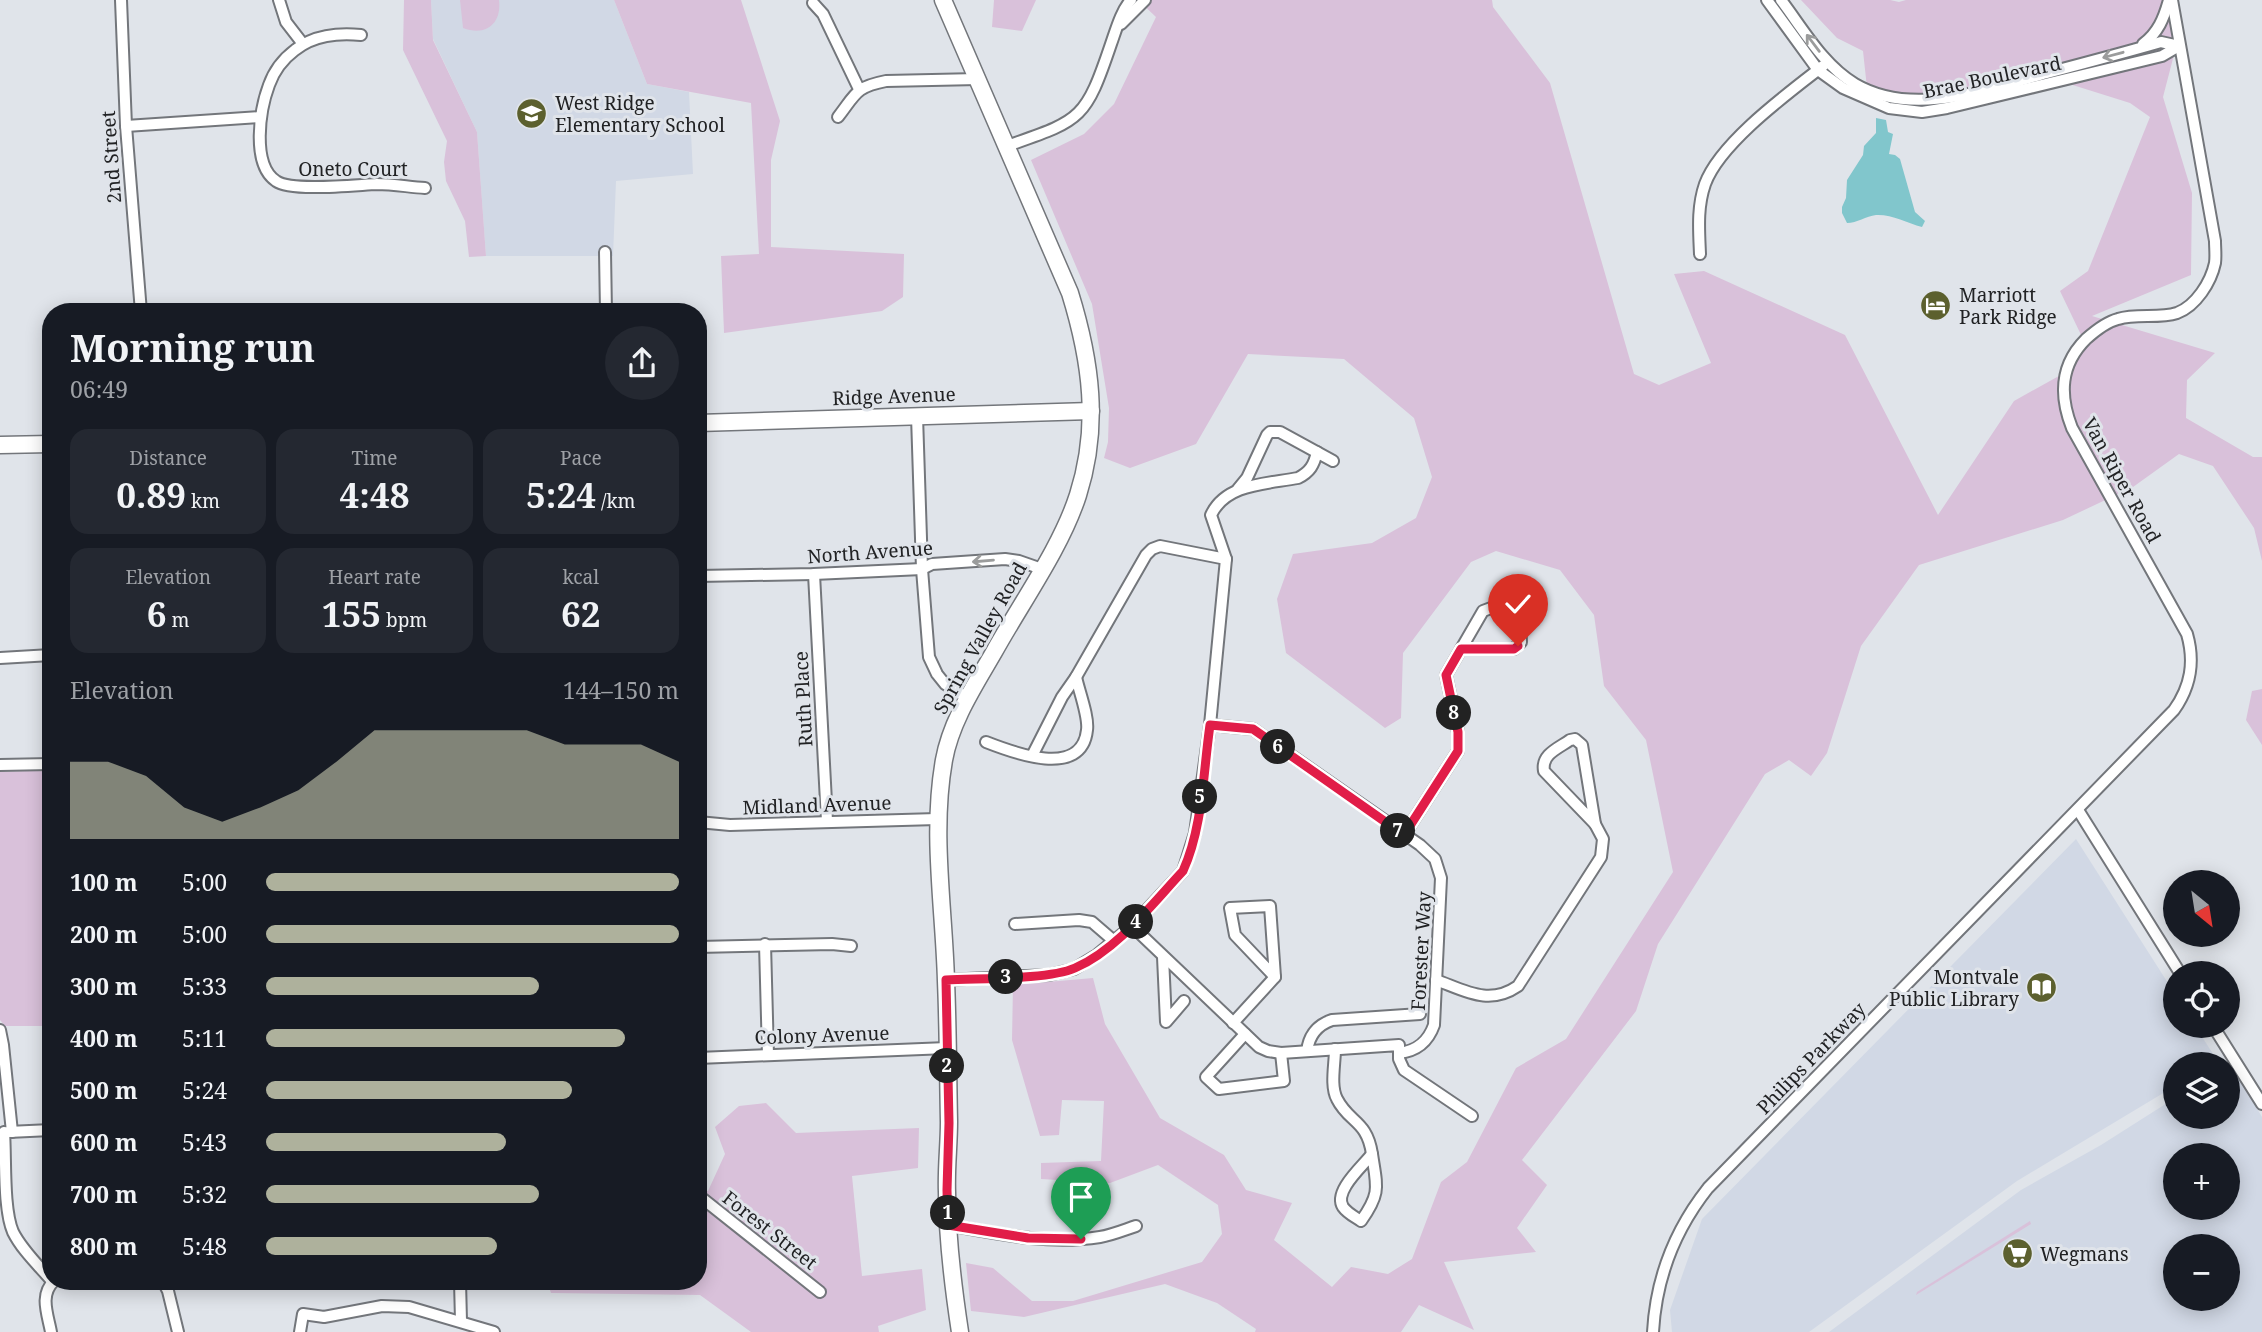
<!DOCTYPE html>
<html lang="en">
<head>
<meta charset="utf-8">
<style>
	:root { --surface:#171b24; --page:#242831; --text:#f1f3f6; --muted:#9ea1a6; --accent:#aeb19c }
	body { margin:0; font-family:"Noto Serif",serif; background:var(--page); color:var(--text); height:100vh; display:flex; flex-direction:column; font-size:26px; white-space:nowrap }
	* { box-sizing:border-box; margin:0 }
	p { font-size:23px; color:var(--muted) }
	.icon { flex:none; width:38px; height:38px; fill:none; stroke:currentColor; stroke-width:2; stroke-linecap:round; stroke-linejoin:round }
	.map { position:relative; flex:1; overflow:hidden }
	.panel { position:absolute; left:42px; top:303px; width:665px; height:987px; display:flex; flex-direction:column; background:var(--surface); border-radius:28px; box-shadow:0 4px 18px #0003 }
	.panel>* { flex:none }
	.needle { width:46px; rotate:150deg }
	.buttons { position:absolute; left:2163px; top:870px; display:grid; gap:14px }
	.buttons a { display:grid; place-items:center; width:77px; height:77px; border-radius:50%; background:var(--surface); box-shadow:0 4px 18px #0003; font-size:35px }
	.pin { position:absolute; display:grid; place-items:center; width:60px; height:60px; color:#fff; margin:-72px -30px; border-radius:50% 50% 50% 0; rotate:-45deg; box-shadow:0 0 7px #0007 }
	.pin .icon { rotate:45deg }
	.km { position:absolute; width:35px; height:35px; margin:-18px; border-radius:50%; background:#222; color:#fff; font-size:19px; line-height:35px; text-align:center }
	.round { display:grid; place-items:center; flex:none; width:74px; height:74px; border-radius:37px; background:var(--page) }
	.head { display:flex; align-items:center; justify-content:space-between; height:119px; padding:0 28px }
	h1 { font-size:38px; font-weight:700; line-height:52px }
	.figures { display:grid; grid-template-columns:repeat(3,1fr); gap:10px; height:119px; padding:7px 28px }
	.figures div { display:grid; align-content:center; border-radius:18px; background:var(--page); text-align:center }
	.figures b { font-size:35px; font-weight:700 }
	.figures small { font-size:19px; font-weight:400 }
	.figures p { font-size:19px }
	.chart { height:196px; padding:14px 28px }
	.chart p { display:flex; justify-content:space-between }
	.chart svg { width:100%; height:126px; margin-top:7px; fill:var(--accent); opacity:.7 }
	ul { padding:0 28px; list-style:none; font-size:23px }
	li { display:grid; grid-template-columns:112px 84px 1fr; align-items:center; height:52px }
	li i { height:18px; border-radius:9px; background:var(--accent) }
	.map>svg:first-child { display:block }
</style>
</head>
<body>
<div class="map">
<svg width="2262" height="1332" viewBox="0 0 2262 1332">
	<rect width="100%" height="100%" fill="#e0e4ea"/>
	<g fill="#d1d8e5" fill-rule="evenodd">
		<path d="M 431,0 L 614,0 L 647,84 L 689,92 L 693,174 L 616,181 L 613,256 L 486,256 L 477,132 L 433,39 Z"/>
		<path d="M 2076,839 L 2175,994 L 2175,1026 L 2195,1026 L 2217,1060 L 2211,1064 L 2175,1064 L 2175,1086 L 2017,1181 L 1809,1332 L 1672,1332 L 1670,1310 L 1702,1219 Z"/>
		<path d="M 2231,1066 L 2262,1117 L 2262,1332 L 1829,1332 L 2021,1190 L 2101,1145 L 2175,1098 L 2175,1116 L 2228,1116 L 2228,1067 ZM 2175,1155 L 2228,1155 L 2228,1208 L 2175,1208 ZM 2175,1246 L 2228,1246 L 2228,1298 L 2175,1298 Z"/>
	</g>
	<g fill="#d9c1da">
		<path d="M 404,0 L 431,0 L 433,40 L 477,132 L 486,256 L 469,257 L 465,221 L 446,181 L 444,162 L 447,141 L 403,50 Z"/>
		<path d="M 460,0 L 499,0 C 502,23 486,37 463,28 Z"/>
		<path d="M 614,0 L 741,0 L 780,121 L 771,160 L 771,247 L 904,254 L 903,297 L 882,311 L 724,333 L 721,256 L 759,254 L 751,103 L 647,84 Z"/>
		<path d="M 994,0 L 1036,0 L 1022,31 L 992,27 Z"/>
		<path d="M 1138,0 L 1492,0 L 1493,7 L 1550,83 L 1634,374 L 1659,385 L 1711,363 L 1674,274 L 1704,271 L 1845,335 L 1938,515 L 2014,401 L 2066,372 L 2083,339 L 2060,291 L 2088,271 L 2150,117 L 2130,103 L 2044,76 L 1912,104 L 1868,97 L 1863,51 L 1837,38 L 1801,0 L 1890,0 L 1899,2 L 1906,0 L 2168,0 L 2176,47 L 2163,97 L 2192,193 L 2191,275 L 2092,316 L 2215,353 L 2187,380 L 2186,418 L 2253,457 L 2262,457 L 2262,561 L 2254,528 L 2213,466 L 2179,454 L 2133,487 L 2063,520 L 1919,565 L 1861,646 L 1827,753 L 1811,776 L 1789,760 L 1765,774 L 1658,944 L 1636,1011 L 1522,1160 L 1547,1185 L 1517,1228 L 1536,1252 L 1444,1262 L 1474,1330 L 1419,1305 L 1401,1332 L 1255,1332 L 1256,1329 L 1217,1303 L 1165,1284 L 1024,1317 L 971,1311 L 966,1263 L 993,1268 L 1032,1301 L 1073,1301 L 1202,1262 L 1222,1234 L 1218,1205 L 1158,1165 L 1110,1183 L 1041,1179 L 1041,1163 L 1101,1161 L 1104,1101 L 1062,1100 L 1059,1135 L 1040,1136 L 1012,1040 L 1013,985 L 1093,978 L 1105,1024 L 1160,1118 L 1224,1155 L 1246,1190 L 1292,1203 L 1274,1240 L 1332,1287 L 1351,1267 L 1388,1274 L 1412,1259 L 1441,1182 L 1467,1162 L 1516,1068 L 1566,1039 L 1673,872 L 1646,740 L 1604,686 L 1594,615 L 1560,570 L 1496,551 L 1471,562 L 1403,653 L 1401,718 L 1385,728 L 1286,653 L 1277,599 L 1293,554 L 1372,543 L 1416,518 L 1432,477 L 1414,418 L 1344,359 L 1248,354 L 1196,444 L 1130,468 L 1104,458 L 1108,442 L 1109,408 L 1092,304 L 1031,160 L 1084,134 L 1114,104 L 1156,17 Z"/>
		<path d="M 2262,689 L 2262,745 L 2246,720 L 2252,691 Z"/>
		<path d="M 51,770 L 51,1026 L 5,1026 L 0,1020 L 0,772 Z"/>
		<path d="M 766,1103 L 796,1133 L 919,1128 L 918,1168 L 852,1176 L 862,1276 L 922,1269 L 926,1310 L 878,1326 L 879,1332 L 751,1332 L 700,1295 L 551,1293 L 547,1281 L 698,1281 L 698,1189 L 708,1191 L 725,1154 L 715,1127 L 739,1106 Z"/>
		<path d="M 2030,1221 L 2031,1224 L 1916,1295 L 1917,1292 Z"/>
	</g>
	<path fill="#81c6cc" d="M 1876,118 L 1886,120 L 1888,132 L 1893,134 L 1889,154 L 1895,155 L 1900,159 L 1915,212 L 1925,221 L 1922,227 C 1907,223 1891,214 1876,215 C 1866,216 1857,223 1847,223 L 1842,213 L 1842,207 L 1846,198 L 1847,180 L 1863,155 L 1864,146 L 1876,133 Z"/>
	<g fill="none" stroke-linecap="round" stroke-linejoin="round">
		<defs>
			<g id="street">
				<path d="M 121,0 L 126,126 L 141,312"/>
				<path d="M 279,0 L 286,22 L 303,44"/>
				<path d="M 1767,0 L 1818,70 L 1843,88 L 1889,108 L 1922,112 L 1947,108 L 2162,56 L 2179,46"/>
				<path d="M 1781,0 C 1803,29 1823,65 1855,84 C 1913,118 1987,89 2047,73 C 2085,63 2123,53 2161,42 L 2179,46"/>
				<path d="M 813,3 L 823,14 L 859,89"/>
				<path d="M 1121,24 L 1145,0"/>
				<path d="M 361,35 C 337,33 314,35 295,50 C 283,59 274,71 269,85 C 260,109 251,164 276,181 C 291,192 355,185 377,184 C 393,184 409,187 425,188"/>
				<path d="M 2143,44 C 2158,33 2164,18 2169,0"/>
				<path d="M 838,117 C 856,94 855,87 886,81 L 978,79"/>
				<path d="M 126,126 L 261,117"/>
				<path d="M 1007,146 C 1081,120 1085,121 1111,44 C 1116,30 1121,11 1131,0"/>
				<path d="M 605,252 L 606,312"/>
				<path d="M 1700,254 C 1699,230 1697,207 1705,184 C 1720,143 1787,94 1823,66"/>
				<path d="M 917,416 L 922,569 L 929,657 L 937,674 L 945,684 L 968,698"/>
				<path d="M 1238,489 L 1247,478 L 1267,435 L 1270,432 L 1280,432 L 1333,461"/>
				<path d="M 814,574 L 827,821"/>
				<path d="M 698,576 L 814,574 L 922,569 L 932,564 L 1005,559 L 1019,561 L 1042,569"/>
				<path d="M 1491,608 C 1519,614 1520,614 1521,642 L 1514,649 L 1461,649 L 1483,611 Z"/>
				<path d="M 0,658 L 51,655"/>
				<path d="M 1210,725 L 1253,729 L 1420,845 L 1435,859 L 1441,878 L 1434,1025 C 1428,1042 1417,1051 1399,1053"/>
				<path d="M 1575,739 L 1582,745 L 1595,824 L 1544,771 C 1541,754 1559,748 1570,740 Z"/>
				<path d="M 986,742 C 1014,753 1082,779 1087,730 C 1089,717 1079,691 1076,677"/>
				<path d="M 1032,756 L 1062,697 L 1076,677 L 1146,555 L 1152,549 L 1160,546 L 1226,559"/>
				<path d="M 0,765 L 51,764"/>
				<path d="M 2078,810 L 2180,973"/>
				<path d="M 698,822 L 730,825 L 937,819"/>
				<path d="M 1404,835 L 1458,751 L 1458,732 L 1446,675 L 1461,649"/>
				<path d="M 1270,906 L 1275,977 L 1235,935 L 1230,908 Z"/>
				<path d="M 1015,924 L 1079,920 L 1092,922 L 1114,941"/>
				<path d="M 1132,926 L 1259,1047 L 1268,1051 L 1281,1053 L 1399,1045 L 1399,1059 L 1404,1070 L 1472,1116"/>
				<path d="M 765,944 L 768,1055"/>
				<path d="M 698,947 L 832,944 L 851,946"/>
				<path d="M 1163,957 L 1166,1022 L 1184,1001"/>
				<path d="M 946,980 L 1049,975 L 1074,969 L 1097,955 L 1132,926 L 1183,871 L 1195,833 L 1210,725 L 1226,559 L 1211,515 C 1226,483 1267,484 1298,478 C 1310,472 1314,465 1317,452"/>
				<path d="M 1436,980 C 1466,991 1489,1006 1518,986 L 1601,857 L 1603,839 L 1595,824"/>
				<path d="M 1233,1023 L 1275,977"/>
				<path d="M 2213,1026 L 2262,1104"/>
				<path d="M 0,1030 L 3,1045 L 12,1132"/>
				<path d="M 1245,1034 L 1206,1077 L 1219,1089 L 1284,1081 L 1281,1053"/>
				<path d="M 1335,1049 C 1335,1064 1330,1086 1337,1099 C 1349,1123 1367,1120 1372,1154"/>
				<path d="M 1307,1051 C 1309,1035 1317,1025 1332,1020 L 1420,1014"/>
				<path d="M 698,1058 L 947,1048"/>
				<path d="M 4,1132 C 6,1158 3,1209 13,1232 C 22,1250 38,1265 51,1280"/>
				<path d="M 8,1132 L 51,1130"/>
				<path d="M 1372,1154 C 1377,1187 1381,1193 1361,1221 C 1355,1217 1347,1213 1343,1207 C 1333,1191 1363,1166 1372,1154 Z"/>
				<path d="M 698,1195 L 820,1292"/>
				<path d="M 948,1225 C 998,1234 1049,1245 1100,1237 C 1112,1235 1124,1230 1136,1226"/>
				<path d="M 163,1281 L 168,1291 L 178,1332"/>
				<path d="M 460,1281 L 461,1321"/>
				<path d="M 51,1332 C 48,1315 39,1295 54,1281"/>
				<path d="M 300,1332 L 303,1314 L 324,1317 L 382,1306 L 409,1307 L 494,1332"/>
				<path d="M 1653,1332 C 1656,1278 1674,1231 1708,1188 L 2174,710 C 2191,686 2195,662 2187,634 L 2072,428 C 2059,395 2060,365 2086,339 C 2095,331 2106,322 2118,319 C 2136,313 2159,319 2177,313 C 2196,306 2211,282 2215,263 C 2216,256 2215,248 2215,241 L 2172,0"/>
			</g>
			<g id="secondary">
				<path d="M 943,0 L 1070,293 C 1091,361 1100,426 1078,495 C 1061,548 1021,603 994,652 C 975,685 951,721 944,760 C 931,833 944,908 946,981 C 948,1028 948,1075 949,1122 C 949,1145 946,1169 947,1192 C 947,1239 953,1286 960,1332"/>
				<path d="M 698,423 L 1091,411"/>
				<path d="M 0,445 L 51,444"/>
			</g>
		</defs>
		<use href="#street" stroke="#73767b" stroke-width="14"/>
		<use href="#secondary" stroke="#73767b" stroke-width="19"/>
		<use href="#street" stroke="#fff" stroke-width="10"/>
		<use href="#secondary" stroke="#fff" stroke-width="16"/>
	</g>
	<defs><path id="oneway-shaft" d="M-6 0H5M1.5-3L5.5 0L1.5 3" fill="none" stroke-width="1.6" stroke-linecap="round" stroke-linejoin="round" transform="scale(1.75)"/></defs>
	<g stroke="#9b9c9c">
		<use href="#oneway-shaft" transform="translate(1813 43) rotate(-127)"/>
		<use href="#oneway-shaft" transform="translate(2113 55) rotate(165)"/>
		<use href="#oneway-shaft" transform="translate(983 561) rotate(175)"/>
	</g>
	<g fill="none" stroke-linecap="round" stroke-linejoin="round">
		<defs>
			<path id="route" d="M 1081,1239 L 1028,1238 L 948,1225 L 947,1190 L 949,1123 L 946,980 C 978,978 1048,980 1075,968 C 1117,950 1152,904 1183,871 C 1203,827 1203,773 1210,725 L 1253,729 L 1404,835 L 1458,751 L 1458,732 L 1446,675 L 1461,649 L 1514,649 L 1518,646"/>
		</defs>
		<use href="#route" stroke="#fff" stroke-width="14"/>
		<use href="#route" stroke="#e11d48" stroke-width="9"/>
	</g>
	<defs>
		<symbol id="school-disc" viewBox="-11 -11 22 22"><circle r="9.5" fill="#5c602e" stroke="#e0e4ea"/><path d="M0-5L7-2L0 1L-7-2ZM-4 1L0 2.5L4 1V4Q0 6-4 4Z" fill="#fff"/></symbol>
		<symbol id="hotel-disc" viewBox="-11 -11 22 22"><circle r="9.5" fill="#5c602e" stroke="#e0e4ea"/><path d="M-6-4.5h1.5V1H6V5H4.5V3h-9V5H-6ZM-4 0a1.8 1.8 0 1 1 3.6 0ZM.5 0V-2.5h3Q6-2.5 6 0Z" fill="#fff"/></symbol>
		<symbol id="library-disc" viewBox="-11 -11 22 22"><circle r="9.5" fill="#5c602e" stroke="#e0e4ea"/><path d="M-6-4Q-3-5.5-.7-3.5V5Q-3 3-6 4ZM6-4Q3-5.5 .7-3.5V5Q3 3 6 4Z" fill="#fff"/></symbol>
		<symbol id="supermarket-disc" viewBox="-11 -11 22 22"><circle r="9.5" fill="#5c602e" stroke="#e0e4ea"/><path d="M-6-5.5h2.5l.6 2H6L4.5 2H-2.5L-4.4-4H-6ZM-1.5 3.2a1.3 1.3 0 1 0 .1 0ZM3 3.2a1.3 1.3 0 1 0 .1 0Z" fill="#fff"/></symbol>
	</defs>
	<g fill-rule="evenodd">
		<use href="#school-disc" x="514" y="96" width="35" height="35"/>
		<use href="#hotel-disc" x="1918" y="288" width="35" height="35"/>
		<use href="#library-disc" x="2024" y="970" width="35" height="35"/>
		<use href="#supermarket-disc" x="2000" y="1236" width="35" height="35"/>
	</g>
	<g text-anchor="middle" stroke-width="6" stroke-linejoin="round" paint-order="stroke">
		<g font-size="19" fill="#212224" stroke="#e0e4ea">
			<text transform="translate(1992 77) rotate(-12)" y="7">Brae Boulevard</text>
			<text transform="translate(111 157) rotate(-94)" y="7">2nd Street</text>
			<text x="353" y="176">Oneto Court</text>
			<text transform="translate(894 396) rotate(-2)" y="7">Ridge Avenue</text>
			<text transform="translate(2122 480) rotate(61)" y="7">Van Riper Road</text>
			<text transform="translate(870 552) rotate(-4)" y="7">North Avenue</text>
			<text transform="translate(980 638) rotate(-61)" y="7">Spring Valley Road</text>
			<text transform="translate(803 699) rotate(-93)" y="7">Ruth Place</text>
			<text transform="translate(817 805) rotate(-2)" y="7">Midland Avenue</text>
			<text transform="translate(1421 951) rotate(-87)" y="7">Forester Way</text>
			<text transform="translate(822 1035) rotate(-2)" y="7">Colony Avenue</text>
			<text transform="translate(1811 1058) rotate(-46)" y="7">Philips Parkway</text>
			<text transform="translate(770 1230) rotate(38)" y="7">Forest Street</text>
		</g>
		<g font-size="19" fill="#212224" stroke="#e0e4ea" text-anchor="start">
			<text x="555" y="110">West Ridge<tspan x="555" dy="22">Elementary School</tspan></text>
			<text x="1959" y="302">Marriott<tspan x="1959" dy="22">Park Ridge</tspan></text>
			<text x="2019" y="984" text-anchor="end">Montvale<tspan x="2019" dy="22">Public Library</tspan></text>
			<text x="2040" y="1261">Wegmans</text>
		</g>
	</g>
</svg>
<div class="buttons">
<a><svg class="needle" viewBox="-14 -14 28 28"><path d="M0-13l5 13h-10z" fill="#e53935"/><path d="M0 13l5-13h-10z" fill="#9ea1a6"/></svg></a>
<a><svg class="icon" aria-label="locate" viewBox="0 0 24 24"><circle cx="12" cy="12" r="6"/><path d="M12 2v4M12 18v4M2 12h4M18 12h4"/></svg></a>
<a><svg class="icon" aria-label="layers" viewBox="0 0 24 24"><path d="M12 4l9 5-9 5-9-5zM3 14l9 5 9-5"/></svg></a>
<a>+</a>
<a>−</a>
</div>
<div class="pin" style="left:1081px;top:1239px;background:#1e9e55"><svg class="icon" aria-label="arrive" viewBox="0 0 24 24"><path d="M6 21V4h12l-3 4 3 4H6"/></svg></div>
<div class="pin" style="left:1518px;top:646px;background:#d93025"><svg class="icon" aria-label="check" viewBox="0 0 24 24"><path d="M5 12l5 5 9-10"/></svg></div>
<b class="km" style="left:948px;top:1213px">1</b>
<b class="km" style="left:947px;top:1066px">2</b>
<b class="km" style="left:1006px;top:977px">3</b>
<b class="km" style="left:1136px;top:922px">4</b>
<b class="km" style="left:1200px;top:797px">5</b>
<b class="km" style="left:1278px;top:747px">6</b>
<b class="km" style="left:1398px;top:831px">7</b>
<b class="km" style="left:1454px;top:713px">8</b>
<section class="panel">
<div class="head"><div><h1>Morning run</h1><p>06:49</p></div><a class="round"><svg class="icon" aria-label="share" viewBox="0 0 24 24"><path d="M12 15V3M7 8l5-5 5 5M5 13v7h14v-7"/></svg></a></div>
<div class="figures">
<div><p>Distance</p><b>0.89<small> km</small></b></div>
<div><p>Time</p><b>4:48</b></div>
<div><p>Pace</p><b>5:24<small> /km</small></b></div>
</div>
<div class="figures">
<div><p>Elevation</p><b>6<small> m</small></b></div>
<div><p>Heart rate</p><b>155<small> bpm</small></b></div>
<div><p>kcal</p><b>62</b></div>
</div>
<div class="chart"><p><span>Elevation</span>144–150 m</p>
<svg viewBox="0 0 160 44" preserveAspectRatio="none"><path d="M0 44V17L10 17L20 22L30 33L40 38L50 33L60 27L70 17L80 6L90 6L100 6L110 6L120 6L130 11L140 11L150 11L160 17V44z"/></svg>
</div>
<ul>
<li><b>100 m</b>5:00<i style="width:100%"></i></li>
<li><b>200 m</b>5:00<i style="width:100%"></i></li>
<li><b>300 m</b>5:33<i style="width:66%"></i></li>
<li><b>400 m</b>5:11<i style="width:87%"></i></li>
<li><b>500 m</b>5:24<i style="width:74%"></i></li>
<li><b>600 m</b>5:43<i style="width:58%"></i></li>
<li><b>700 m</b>5:32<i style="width:66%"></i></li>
<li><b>800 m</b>5:48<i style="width:56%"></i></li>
</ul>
</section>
</div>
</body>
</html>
